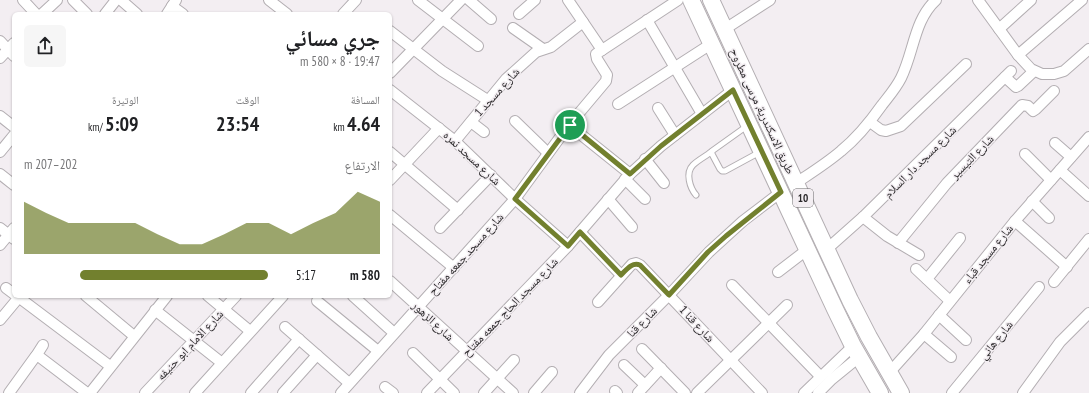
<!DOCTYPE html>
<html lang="ar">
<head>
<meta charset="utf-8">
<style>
	:root { --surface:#fff; --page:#f6f6f6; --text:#202124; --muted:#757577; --accent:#72802e }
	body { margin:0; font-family:"PT Sans Narrow","Noto Naskh Arabic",sans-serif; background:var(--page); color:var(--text); direction:rtl; height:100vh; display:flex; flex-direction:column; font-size:15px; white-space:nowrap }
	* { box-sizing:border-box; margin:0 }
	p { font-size:13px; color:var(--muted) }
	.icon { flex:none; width:22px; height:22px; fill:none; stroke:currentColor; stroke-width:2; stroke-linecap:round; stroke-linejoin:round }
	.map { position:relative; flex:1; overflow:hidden; direction:ltr }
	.sheet { position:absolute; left:12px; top:12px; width:380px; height:286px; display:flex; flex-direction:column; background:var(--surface); border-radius:6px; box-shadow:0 1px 3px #0004; direction:rtl }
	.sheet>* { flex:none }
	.pin { position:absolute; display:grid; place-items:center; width:34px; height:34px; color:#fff; margin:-17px; border:2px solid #fff; border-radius:50%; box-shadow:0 1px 4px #0007 }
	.round { display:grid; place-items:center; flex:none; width:42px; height:42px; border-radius:6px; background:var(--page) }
	.summary { display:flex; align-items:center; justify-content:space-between; height:68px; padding:0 12px }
	h1 { font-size:22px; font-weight:800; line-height:30px }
	.figures { display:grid; grid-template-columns:repeat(3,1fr); gap:6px; height:68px; padding:4px 12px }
	.figures div { display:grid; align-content:center }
	.figures b { font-size:20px; font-weight:800 }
	.figures small { font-size:11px; font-weight:400 }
	.figures p { font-size:11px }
	.chart { height:112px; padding:8px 12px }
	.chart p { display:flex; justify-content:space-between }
	.chart svg { width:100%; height:72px; margin-top:4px; fill:var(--accent); opacity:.7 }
	ul { padding:0 12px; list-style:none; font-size:13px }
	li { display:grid; grid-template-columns:64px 48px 1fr; align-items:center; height:30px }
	li i { height:10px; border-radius:5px; background:var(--accent) }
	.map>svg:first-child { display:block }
</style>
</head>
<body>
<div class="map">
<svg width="1089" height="393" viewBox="0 0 1089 393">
	<rect width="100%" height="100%" fill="#f3eef2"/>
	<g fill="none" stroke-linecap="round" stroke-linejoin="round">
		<defs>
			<g id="lane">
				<path d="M 747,126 L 712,151 L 712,154 L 720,169 L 722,171 L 725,171 L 760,152"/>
				<path d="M 696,195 C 690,188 685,173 693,165 C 698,160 706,156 711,152"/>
			</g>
			<g id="street">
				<path d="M 23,0 L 36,14"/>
				<path d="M 73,0 L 87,14"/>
				<path d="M 121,0 L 137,14"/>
				<path d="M 269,0 L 287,14"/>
				<path d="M 418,0 L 478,46"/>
				<path d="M 469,0 L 491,19"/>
				<path d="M 568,0 L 602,50"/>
				<path d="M 978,0 L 1018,55 L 1031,69 L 1042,74 L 1054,74 L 1064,71 L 1089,49"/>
				<path d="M 172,6 L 183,14"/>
				<path d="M 42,14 L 57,0"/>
				<path d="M 105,14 L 116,0"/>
				<path d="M 167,14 L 176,0"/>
				<path d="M 343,14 L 356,0"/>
				<path d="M 519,14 L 535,0"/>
				<path d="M 647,20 L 702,114"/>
				<path d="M 513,28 L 543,49"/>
				<path d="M 725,29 L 770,0"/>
				<path d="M 999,29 L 1031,0"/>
				<path d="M 390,31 L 442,71 L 489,101"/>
				<path d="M 0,41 L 14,56"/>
				<path d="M 1018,55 L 1082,0"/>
				<path d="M 0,58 L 14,43"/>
				<path d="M 390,73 L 461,0"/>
				<path d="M 1005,77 L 1016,87 L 1018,86 L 1034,71"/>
				<path d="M 390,90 L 455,141 L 515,199 L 568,246"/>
				<path d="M 618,104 L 711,44"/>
				<path d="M 658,108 L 675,135"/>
				<path d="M 0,116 L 14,127"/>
				<path d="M 515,121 L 548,153"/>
				<path d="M 471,122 L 484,132"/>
				<path d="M 870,122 L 881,130 L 886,131 L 901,126 L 966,64"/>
				<path d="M 569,125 L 630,174"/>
				<path d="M 455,141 L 506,79 L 536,52 L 551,47 L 583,22"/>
				<path d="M 1055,143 L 1071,157"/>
				<path d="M 0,152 L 14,135"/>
				<path d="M 390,152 L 458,210"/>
				<path d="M 1025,154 L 1051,180"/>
				<path d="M 645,159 L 664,183"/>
				<path d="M 1060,170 L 1089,196"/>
				<path d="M 0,174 L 14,185"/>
				<path d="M 625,179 L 645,199"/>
				<path d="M 390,180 L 439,128"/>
				<path d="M 796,183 C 811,173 827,163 841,151 C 857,138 870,122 882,105 C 889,96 896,88 901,78 C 914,52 914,20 936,0"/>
				<path d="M 608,199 L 632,227"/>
				<path d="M 1032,201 L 1049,218"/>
				<path d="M 390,215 L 454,268"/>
				<path d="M 863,217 L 887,236 L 919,255"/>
				<path d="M 1015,221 L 1067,267"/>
				<path d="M 0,228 L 14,239"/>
				<path d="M 440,228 L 491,175"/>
				<path d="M 580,232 L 621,275"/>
				<path d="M 898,243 L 947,183 L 1022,105 L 1028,106 L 1033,111 L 1036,109 L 1054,91"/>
				<path d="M 0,245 L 14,228"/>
				<path d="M 827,249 L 863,217 L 1011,71"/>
				<path d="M 916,269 L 950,301"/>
				<path d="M 778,272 L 808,249"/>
				<path d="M 927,279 L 960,238"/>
				<path d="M 390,281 L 513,393"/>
				<path d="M 1054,282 L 1089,239"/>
				<path d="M 732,285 L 820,376"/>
				<path d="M 6,288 L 14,294"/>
				<path d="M 17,296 L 110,366"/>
				<path d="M 86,296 L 134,336"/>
				<path d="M 208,296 L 250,331"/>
				<path d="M 353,296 L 394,333"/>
				<path d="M 317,301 L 378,351"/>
				<path d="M 598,302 L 632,264 L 636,263 L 640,265 L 762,393"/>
				<path d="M 155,310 L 222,363"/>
				<path d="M 939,315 L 966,340"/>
				<path d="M 0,320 L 20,296"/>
				<path d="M 285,327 L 349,383"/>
				<path d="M 924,334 L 951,357"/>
				<path d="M 642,349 L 685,393"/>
				<path d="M 413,353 L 454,393"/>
				<path d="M 36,356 L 43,345"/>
				<path d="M 624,365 L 645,385"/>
				<path d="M 889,373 L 924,334 L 1015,221 L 1089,137"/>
				<path d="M 385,387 L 393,393"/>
				<path d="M 615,391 L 617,393"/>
				<path d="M 9,393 L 35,357 L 37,355 L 87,393"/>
				<path d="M 90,393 L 167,296"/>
				<path d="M 145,393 L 236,296"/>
				<path d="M 195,393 L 283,296"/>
				<path d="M 251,393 L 299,339"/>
				<path d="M 283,393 L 317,355"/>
				<path d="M 341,393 L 515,199 L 569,125 L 606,81 L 607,75 L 597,59 L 596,54 L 678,0"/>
				<path d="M 427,393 L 568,246 L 630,174 L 661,146 L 733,90"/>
				<path d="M 484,393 L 514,360"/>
				<path d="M 534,393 L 552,372"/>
				<path d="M 580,393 L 609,355 L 669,295 L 709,252 L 743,221 L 781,192"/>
				<path d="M 638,393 L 661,368"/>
				<path d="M 697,393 L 787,305"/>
				<path d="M 804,393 L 853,346"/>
				<path d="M 818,393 L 832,379 L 859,357"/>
				<path d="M 952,393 L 1039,287"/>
				<path d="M 1023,393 L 1060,342 L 1089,313"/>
			</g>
			<g id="primary">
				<path d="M 691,0 L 835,309 L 853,346 L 880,393"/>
				<path d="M 711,0 L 850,300 L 869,337 L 901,393"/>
			</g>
		</defs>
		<use href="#lane" stroke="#b3aeb2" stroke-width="7"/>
		<use href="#street" stroke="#b3aeb2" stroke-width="12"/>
		<use href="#primary" stroke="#b3aeb2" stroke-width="18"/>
		<use href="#lane" stroke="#fff" stroke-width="5"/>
		<use href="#street" stroke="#fff" stroke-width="10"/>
		<use href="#primary" stroke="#fff" stroke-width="16"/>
	</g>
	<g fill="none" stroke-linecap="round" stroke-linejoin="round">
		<defs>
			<path id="route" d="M 733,90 L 781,192 L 726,236 L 708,252 L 669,295 L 640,265 C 632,262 627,269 621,275 L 580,232 L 568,246 L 515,199 L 570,125 L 630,174 L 661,146 Z"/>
		</defs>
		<use href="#route" stroke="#fff" stroke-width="8"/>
		<use href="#route" stroke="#72802e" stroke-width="5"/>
	</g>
	<g text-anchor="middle" stroke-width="3" stroke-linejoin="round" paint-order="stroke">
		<rect fill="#f3eef2" stroke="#676467" stroke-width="1" x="793" y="189" width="20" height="18" rx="3"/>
		<g font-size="11" font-weight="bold" fill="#2b292b">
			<text x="803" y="202">10</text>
		</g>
		<g font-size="12" fill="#2b292b" stroke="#f3eef2">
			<text transform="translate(497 92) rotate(-48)" y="4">شارع مسجد 1</text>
			<text transform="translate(762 111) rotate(65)" y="4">طريق الاسكندرية, مرسى مطروح</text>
			<text transform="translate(972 157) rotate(-46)" y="4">شارع التيسير</text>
			<text transform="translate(472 158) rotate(43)" y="4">شارع مسجد نمره</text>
			<text transform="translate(920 162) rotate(-45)" y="4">شارع مسجد دار السلام</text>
			<text transform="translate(466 254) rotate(-48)" y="4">شارع مسجد جمعه مفتاح</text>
			<text transform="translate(988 254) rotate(-51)" y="4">شارع مسجد قباء</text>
			<text transform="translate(510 307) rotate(-46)" y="4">شارع مسجد الحاج جمعه مفتاح</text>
			<text transform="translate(433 321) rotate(43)" y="4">شارع الزهور</text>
			<text transform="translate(642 322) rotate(-45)" y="4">شارع قنا</text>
			<text transform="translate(697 324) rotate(47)" y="4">شارع قنا 1</text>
			<text transform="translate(996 340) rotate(-51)" y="4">شارع هاني</text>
			<text transform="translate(190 345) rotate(-47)" y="4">شارع الامام ابو حنيفه</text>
		</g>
	</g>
</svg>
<div class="pin" style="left:570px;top:125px;background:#1e9e55"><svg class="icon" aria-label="arrive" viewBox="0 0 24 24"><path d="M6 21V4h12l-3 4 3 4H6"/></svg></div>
<section class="sheet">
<div class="summary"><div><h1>جري مسائي</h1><p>19:47 · 8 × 580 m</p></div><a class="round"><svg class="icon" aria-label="share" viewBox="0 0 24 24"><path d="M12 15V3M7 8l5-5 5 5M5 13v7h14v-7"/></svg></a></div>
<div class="figures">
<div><p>المسافة</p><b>4.64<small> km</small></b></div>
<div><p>الوقت</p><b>23:54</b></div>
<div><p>الوتيرة</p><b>5:09<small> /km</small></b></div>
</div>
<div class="chart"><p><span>الارتفاع</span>202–207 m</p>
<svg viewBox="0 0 160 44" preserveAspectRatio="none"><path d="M0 44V12L10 19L20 25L30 25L40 25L50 25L60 32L70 38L80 38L90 32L100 25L110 25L120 32L130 25L140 19L150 6L160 12V44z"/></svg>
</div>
<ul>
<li><b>580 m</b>5:17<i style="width:77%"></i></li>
</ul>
</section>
</div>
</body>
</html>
